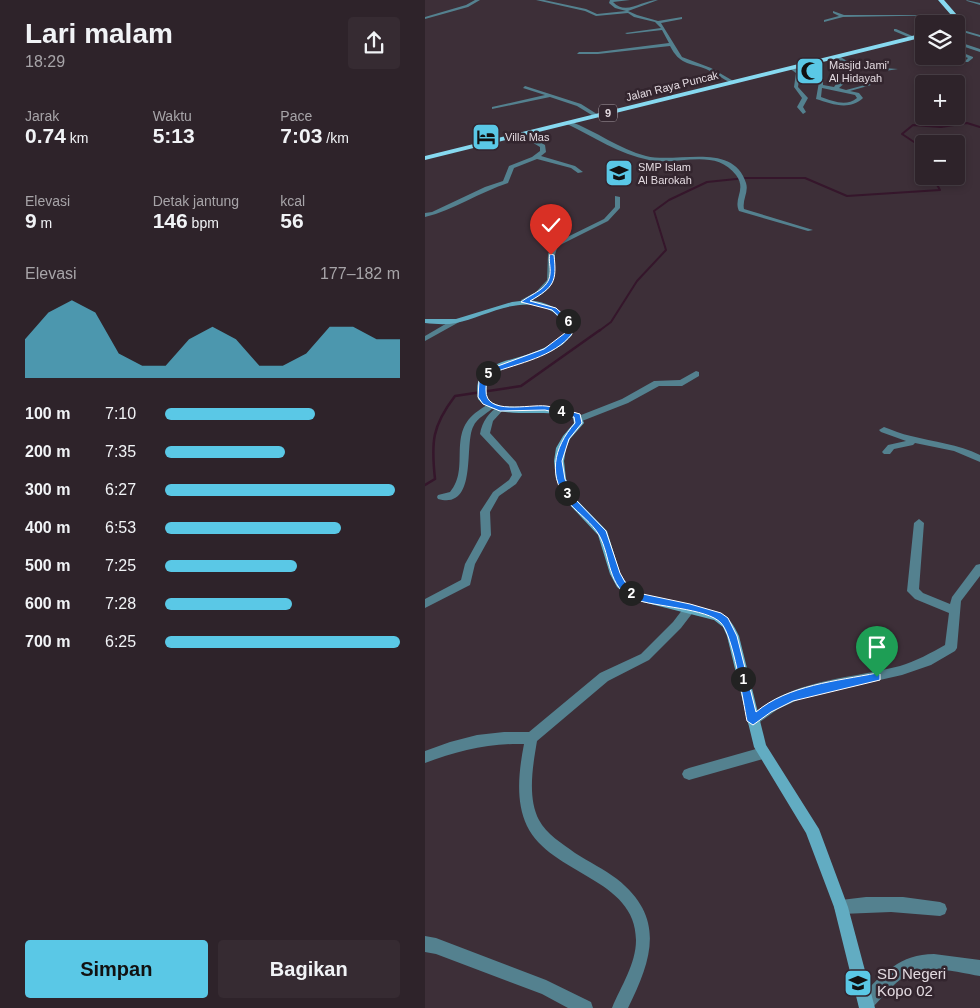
<!DOCTYPE html>
<html lang="id">
<head>
<meta charset="utf-8">
<style>
	:root { --surface:#2e232a; --page:#362b32; --text:#f1f3f6; --muted:#a7a4a8; --line:#494047; --accent:#5ac8e6 }
	body { margin:0; font-family:Helvetica,sans-serif; background:var(--page); color:var(--text); height:100vh; display:flex; flex-direction:column; font-size:19px; white-space:nowrap }
	* { box-sizing:border-box; margin:0 }
	p { font-size:16px; color:var(--muted) }
	.icon { flex:none; width:28px; height:28px; fill:none; stroke:currentColor; stroke-width:2; stroke-linecap:round; stroke-linejoin:round }
	.map { position:relative; flex:1; overflow:hidden }
	.sheet { display:flex; flex-direction:column; background:var(--surface); width:425px }
	.sheet>* { flex:none }
	.controls { position:absolute; left:490px; top:15px; display:grid; gap:10px }
	.controls a { display:grid; place-items:center; width:50px; height:50px; border-radius:5px; background:var(--surface); box-shadow:0 2px 8px #0003,0 0 0 1px var(--line); font-size:25px }
	.pin { position:absolute; display:grid; place-items:center; width:42px; height:42px; color:#fff; margin:-51px -21px; border-radius:50% 50% 50% 0; rotate:-45deg; box-shadow:0 0 5px #0007 }
	.pin .icon { rotate:45deg }
	.km { position:absolute; width:25px; height:25px; margin:-12px; border-radius:50%; background:#222; color:#fff; font-size:14px; line-height:25px; text-align:center }
	.round { display:grid; place-items:center; flex:none; width:52px; height:52px; border-radius:5px; background:var(--page) }
	.summary { display:flex; align-items:center; justify-content:space-between; height:85px; padding:0 25px }
	h1 { font-size:28px; font-weight:800; line-height:38px }
	.stats { display:grid; grid-template-columns:repeat(3,1fr); gap:8px; height:85px; padding:5px 25px }
	.stats div { display:grid; align-content:center }
	.stats b { font-size:21px; font-weight:800 }
	.stats small { font-size:14px; font-weight:400 }
	.stats p { font-size:14px }
	.chart { height:140px; padding:10px 25px }
	.chart p { display:flex; justify-content:space-between }
	.chart svg { width:100%; height:90px; margin-top:5px; fill:var(--accent); opacity:.7 }
	.cta { display:flex; gap:10px; margin-top:auto; padding:10px 25px }
	.cta a { flex:1; height:58px; border-radius:5px; background:var(--accent); color:#111; font-size:20px; font-weight:800; line-height:58px; text-align:center }
	.cta a+a { background:var(--page); color:var(--text) }
	ul { padding:0 25px; list-style:none; font-size:16px }
	li { display:grid; grid-template-columns:80px 60px 1fr; align-items:center; height:38px }
	li i { height:12px; border-radius:6px; background:var(--accent) }
	main { display:flex; flex:1; min-height:0 }
	.map>svg:first-child { display:block }
</style>
</head>
<body>
<main>
<section class="sheet">
<div class="summary"><div><h1>Lari malam</h1><p>18:29</p></div><a class="round"><svg class="icon" aria-label="share" viewBox="0 0 24 24"><path d="M12 15V3M7 8l5-5 5 5M5 13v7h14v-7"/></svg></a></div>
<div class="stats">
<div><p>Jarak</p><b>0.74<small> km</small></b></div>
<div><p>Waktu</p><b>5:13</b></div>
<div><p>Pace</p><b>7:03<small> /km</small></b></div>
</div>
<div class="stats">
<div><p>Elevasi</p><b>9<small> m</small></b></div>
<div><p>Detak jantung</p><b>146<small> bpm</small></b></div>
<div><p>kcal</p><b>56</b></div>
</div>
<div class="chart"><p><span>Elevasi</span>177–182 m</p>
<svg viewBox="0 0 160 44" preserveAspectRatio="none"><path d="M0 44V25L10 12L20 6L30 12L40 32L50 38L60 38L70 25L80 19L90 25L100 38L110 38L120 32L130 19L140 19L150 25L160 25V44z"/></svg>
</div>
<ul>
<li><b>100 m</b>7:10<i style="width:64%"></i></li>
<li><b>200 m</b>7:35<i style="width:51%"></i></li>
<li><b>300 m</b>6:27<i style="width:98%"></i></li>
<li><b>400 m</b>6:53<i style="width:75%"></i></li>
<li><b>500 m</b>7:25<i style="width:56%"></i></li>
<li><b>600 m</b>7:28<i style="width:54%"></i></li>
<li><b>700 m</b>6:25<i style="width:100%"></i></li>
</ul>
<div class="cta"><a>Simpan</a><a>Bagikan</a></div>
</section>
<div class="map">
<svg width="555" height="1008" viewBox="0 0 555 1008">
	<rect width="100%" height="100%" fill="#3d2f38"/>
	<g fill="none" stroke-linecap="round" stroke-linejoin="round">
		<g stroke="#35162b" stroke-width="2">
			<path d="M 499,164 L 494,157 L 492,144 L 477,134 L 488,125 L 516,127 L 542,123 L 555,127"/>
			<path d="M 174,331 L 186,322 L 212,281 L 241,250 L 229,211 L 244,200 L 282,182 L 321,178 L 380,178 L 422,196 L 515,190 L 507,176"/>
		</g>
		<path stroke="#35162b" stroke-width="2.5" d="M 0,485 L 10,479 C 6,442 7,426 30,396 L 96,386 L 175,330"/>
		<g fill="#54818f" fill-rule="evenodd">
			<path d="M 50,0 L 55,0 L 43,7 L 0,19 L 0,17 L 41,5 Z"/>
			<path d="M 111,0 L 119,0 L 161,9 L 172,14 L 201,11 L 190,8 L 184,3 L 185,0 L 205,0 L 188,2 C 201,16 217,0 233,0 L 203,11 L 212,15 L 233,21 L 257,17 L 257,19 L 236,23 L 257,57 L 286,68 L 310,82 L 306,83 C 298,79 290,73 281,69 C 263,62 255,65 245,46 L 173,54 L 152,54 L 154,52 L 173,52 L 244,43 L 237,30 L 202,34 L 200,33 L 236,28 L 230,22 L 209,17 L 203,13 L 171,16 L 160,11 Z"/>
			<path d="M 408,11 L 419,15 L 531,15 L 418,17 L 399,22 L 399,20 L 414,16 L 408,13 Z"/>
			<path d="M 531,28 L 555,35 L 555,37 L 531,30 Z"/>
			<path d="M 469,29 L 471,29 L 492,38 L 488,39 L 469,31 Z"/>
			<path d="M 531,41 L 555,49 L 555,52 L 531,44 Z"/>
			<path d="M 531,50 L 548,57 L 548,58 L 543,62 L 539,62 L 543,58 L 531,53 Z"/>
			<path d="M 410,56 L 414,56 L 430,66 L 473,69 L 460,71 L 429,68 L 410,58 Z"/>
			<path d="M 369,66 L 392,75 L 398,82 L 398,85 L 409,87 C 417,74 435,77 446,85 L 425,91 L 434,93 L 438,98 C 424,111 407,104 391,99 L 394,82 L 388,77 L 369,68 L 375,72 L 373,87 L 383,98 L 378,107 L 381,112 L 378,114 L 372,107 L 377,98 L 369,87 L 371,73 L 364,68 L 366,67 L 369,68 ZM 422,81 L 430,81 L 440,85 L 421,90 L 414,88 ZM 397,88 L 430,95 L 432,98 C 421,107 408,101 396,97 Z"/>
			<path d="M 100,86 L 156,104 L 175,116 L 170,117 L 152,106 L 125,97 L 67,109 L 67,107 L 120,95 L 98,88 Z"/>
			<path d="M 144,121 C 171,131 194,149 221,156 C 252,164 308,141 321,183 C 324,192 317,200 319,209 L 388,230 L 383,231 L 314,211 C 308,198 322,190 311,175 C 290,147 253,166 224,160 C 194,154 169,137 142,124 L 142,122 Z"/>
			<path d="M 95,133 L 99,133 L 120,145 L 121,152 L 116,156 L 150,166 L 158,172 L 153,173 L 146,168 L 112,159 L 89,168 L 83,183 C 55,192 29,210 0,217 L 0,213 L 7,212 L 60,187 L 78,181 L 84,166 L 107,157 L 115,151 L 115,147 L 95,135 Z"/>
			<path d="M 190,196 L 195,197 L 195,208 L 183,221 L 133,246 C 122,270 141,280 111,298 C 106,301 102,304 96,304 L 96,300 L 111,292 L 122,280 L 123,254 L 128,244 L 179,219 L 190,207 Z"/>
			<path d="M 29,319 L 32,319 L 36,321 L 0,341 L 0,336 Z"/>
			<path d="M 271,371 L 274,372 L 274,376 L 257,386 L 234,386 L 203,403 L 157,421 L 151,421 L 150,419 L 151,417 L 197,399 L 229,381 L 255,380 Z"/>
			<path d="M 66,403 L 70,406 C 64,413 52,417 48,427 C 39,446 53,510 13,499 L 12,497 L 13,495 L 25,492 C 46,468 21,433 53,411 C 57,408 61,405 66,403 Z"/>
			<path d="M 75,406 L 79,409 L 68,421 L 65,433 L 91,462 L 97,475 L 91,484 L 74,496 L 65,512 L 66,535 L 50,564 L 45,585 L 0,608 L 0,599 L 36,580 L 40,564 L 56,535 L 55,512 L 68,492 L 84,480 L 87,475 L 84,465 L 55,434 C 57,422 64,411 75,406 Z"/>
			<path d="M 459,427 C 468,430 476,434 486,436 C 509,442 533,444 555,455 L 555,462 L 529,451 L 490,443 L 488,445 L 469,449 L 465,454 L 459,454 L 457,452 L 463,445 L 481,441 L 456,432 L 454,430 Z"/>
			<path d="M 494,519 L 499,523 L 494,589 L 498,593 L 525,604 L 527,597 L 551,565 L 555,564 L 555,576 L 536,601 L 532,648 L 530,651 L 506,665 L 477,675 L 397,693 L 375,699 L 353,709 L 328,727 L 324,725 L 322,721 C 324,715 330,712 336,708 C 375,679 429,678 475,666 C 491,661 506,653 520,645 L 524,613 L 490,599 L 482,591 L 489,523 Z"/>
			<path d="M 265,604 L 269,605 L 271,608 L 269,611 L 256,628 L 224,660 L 183,681 L 112,741 C 108,765 102,797 114,820 C 121,834 138,844 150,853 C 164,862 179,869 192,879 C 241,918 227,959 203,1008 L 187,1008 C 196,986 211,964 211,940 C 211,878 126,875 102,826 C 90,801 94,770 99,744 C 64,743 32,751 0,763 L 0,751 L 25,742 L 52,735 L 79,732 L 104,732 L 175,673 L 216,654 L 248,622 L 261,605 Z"/>
			<path d="M 338,747 L 343,749 L 345,753 L 343,757 L 338,759 L 264,780 L 259,778 L 257,774 L 259,770 L 264,768 Z"/>
			<path d="M 441,897 L 478,897 L 515,902 L 520,904 L 522,909 L 520,914 L 515,916 L 466,912 L 416,914 L 411,912 L 409,907 L 411,902 L 416,900 Z"/>
			<path d="M 0,936 L 11,938 L 121,980 L 166,1002 L 168,1008 L 143,1008 L 117,994 L 11,954 L 0,952 Z"/>
			<path d="M 509,954 L 555,960 L 555,976 C 537,973 506,965 489,972 C 472,978 459,996 447,1008 L 435,1008 L 433,1003 L 435,997 C 458,974 475,954 509,954 Z"/>
		</g>
		<path fill="#54818f" fill-rule="evenodd" d="M 541,0 L 555,3 L 555,5 L 542,1 Z"/>
		<path fill="#62acc2" fill-rule="evenodd" d="M 103,300 C 122,302 134,308 147,322 L 147,335 L 137,345 L 126,351 L 69,373 L 62,381 L 61,398 L 68,403 L 76,406 C 103,408 129,404 155,414 L 159,423 L 145,439 L 141,448 L 139,461 L 141,479 L 151,499 L 182,531 L 195,573 L 200,581 L 213,593 L 293,612 C 304,616 309,626 314,636 L 341,745 L 394,829 L 423,907 L 450,1008 L 434,1008 L 409,907 L 381,833 L 329,747 L 302,636 L 298,627 L 289,620 L 206,599 L 192,587 L 185,574 L 173,535 L 143,503 L 131,479 L 129,461 L 131,448 L 138,436 L 149,423 L 148,418 C 119,406 74,423 53,399 C 52,391 51,383 56,376 C 66,361 93,359 109,352 C 120,348 130,343 139,334 L 139,323 C 135,319 132,315 128,312 C 99,292 60,317 31,323 C 21,325 10,324 0,323 L 0,319 L 31,319 L 87,302 Z"/>
		<g fill="#87d9f0" fill-rule="evenodd">
			<path d="M 513,0 L 519,0 L 532,15 L 533,18 L 528,24 L 522,24 L 527,18 L 526,15 Z"/>
			<path d="M 499,33 L 499,37 L 0,160 L 0,156 Z"/>
		</g>
	</g>
	<path fill="#1a73e8" stroke="#fff" d="M 125,254 L 129,255 C 132,282 129,287 105,301 L 131,308 L 146,322 L 147,334 C 129,357 94,363 67,373 C 62,380 61,382 61,390 C 60,416 104,404 121,406 C 132,407 144,411 155,414 L 157,423 L 144,439 L 137,461 L 140,479 L 150,499 L 181,531 L 195,573 L 200,582 L 213,593 L 265,604 L 296,613 L 303,618 L 312,636 L 331,712 C 363,685 412,681 452,673 L 455,674 L 455,680 L 368,701 L 346,712 L 328,725 L 322,721 C 318,701 308,635 296,623 C 282,608 229,607 209,599 C 182,588 186,556 174,535 C 167,523 154,514 145,504 C 122,477 128,448 150,423 L 149,417 L 120,410 L 75,411 L 58,404 L 53,397 L 54,381 L 62,370 L 119,349 L 140,333 L 140,322 L 127,310 L 96,302 C 106,294 124,289 125,274 C 126,267 123,260 125,254 Z"/>
	<defs>
		<symbol id="mosque-square" viewBox="-11 -11 22 22"><rect x="-9" y="-9" width="18" height="18" rx="4" fill="#5ac8e6" stroke="#33252e"/><path d="M3.5-4.9A6 6 0 1 0 3.5 4.9A5 5 0 1 1 3.5-4.9Z" fill="#111"/></symbol>
		<symbol id="hotel-square" viewBox="-11 -11 22 22"><rect x="-9" y="-9" width="18" height="18" rx="4" fill="#5ac8e6" stroke="#33252e"/><path d="M-6-4.5h1.5V1H6V5H4.5V3h-9V5H-6ZM-4 0a1.8 1.8 0 1 1 3.6 0ZM.5 0V-2.5h3Q6-2.5 6 0Z" fill="#111"/></symbol>
		<symbol id="school-square" viewBox="-11 -11 22 22"><rect x="-9" y="-9" width="18" height="18" rx="4" fill="#5ac8e6" stroke="#33252e"/><path d="M0-5L7-2L0 1L-7-2ZM-4 1L0 2.5L4 1V4Q0 6-4 4Z" fill="#111"/></symbol>
	</defs>
	<g fill-rule="evenodd">
		<use href="#mosque-square" x="369" y="55" width="32" height="32"/>
		<use href="#hotel-square" x="45" y="121" width="32" height="32"/>
		<use href="#school-square" x="178" y="157" width="32" height="32"/>
		<use href="#school-square" x="417" y="967" width="32" height="32"/>
	</g>
	<g text-anchor="middle" stroke-width="5" stroke-linejoin="round" paint-order="stroke">
		<g font-size="11" fill="#e3dae0" stroke="#33252e" text-anchor="start">
			<text x="404" y="69">Masjid Jami'<tspan x="404" dy="13">Al Hidayah</tspan></text>
			<text x="80" y="141">Villa Mas</text>
			<text x="213" y="171">SMP Islam<tspan x="213" dy="13">Al Barokah</tspan></text>
		</g>
		<g font-size="11" fill="#e3dae0" stroke="#33252e">
			<text transform="translate(247 86) rotate(-14)" y="4">Jalan Raya Puncak</text>
		</g>
		<rect fill="#33252e" stroke="#aea4ab" stroke-width="1" x="174" y="104.5" width="18" height="17" rx="4"/>
		<g font-size="11" font-weight="bold" fill="#e3dae0">
			<text x="183" y="117">9</text>
		</g>
		<g font-size="15" fill="#e3dae0" stroke="#33252e" text-anchor="start">
			<text x="452" y="979">SD Negeri<tspan x="452" dy="17">Kopo 02</tspan></text>
		</g>
	</g>
</svg>
<div class="controls">
<a><svg class="icon" aria-label="layers" viewBox="0 0 24 24"><path d="M12 4l9 5-9 5-9-5zM3 14l9 5 9-5"/></svg></a>
<a>+</a>
<a>−</a>
</div>
<div class="pin" style="left:452px;top:677px;background:#1e9e55"><svg class="icon" aria-label="arrive" viewBox="0 0 24 24"><path d="M6 21V4h12l-3 4 3 4H6"/></svg></div>
<div class="pin" style="left:126px;top:255px;background:#d93025"><svg class="icon" aria-label="check" viewBox="0 0 24 24"><path d="M5 12l5 5 9-10"/></svg></div>
<b class="km" style="left:318px;top:679px">1</b>
<b class="km" style="left:206px;top:593px">2</b>
<b class="km" style="left:142px;top:493px">3</b>
<b class="km" style="left:136px;top:411px">4</b>
<b class="km" style="left:63px;top:373px">5</b>
<b class="km" style="left:143px;top:321px">6</b>
</div>
</main>
</body>
</html>
